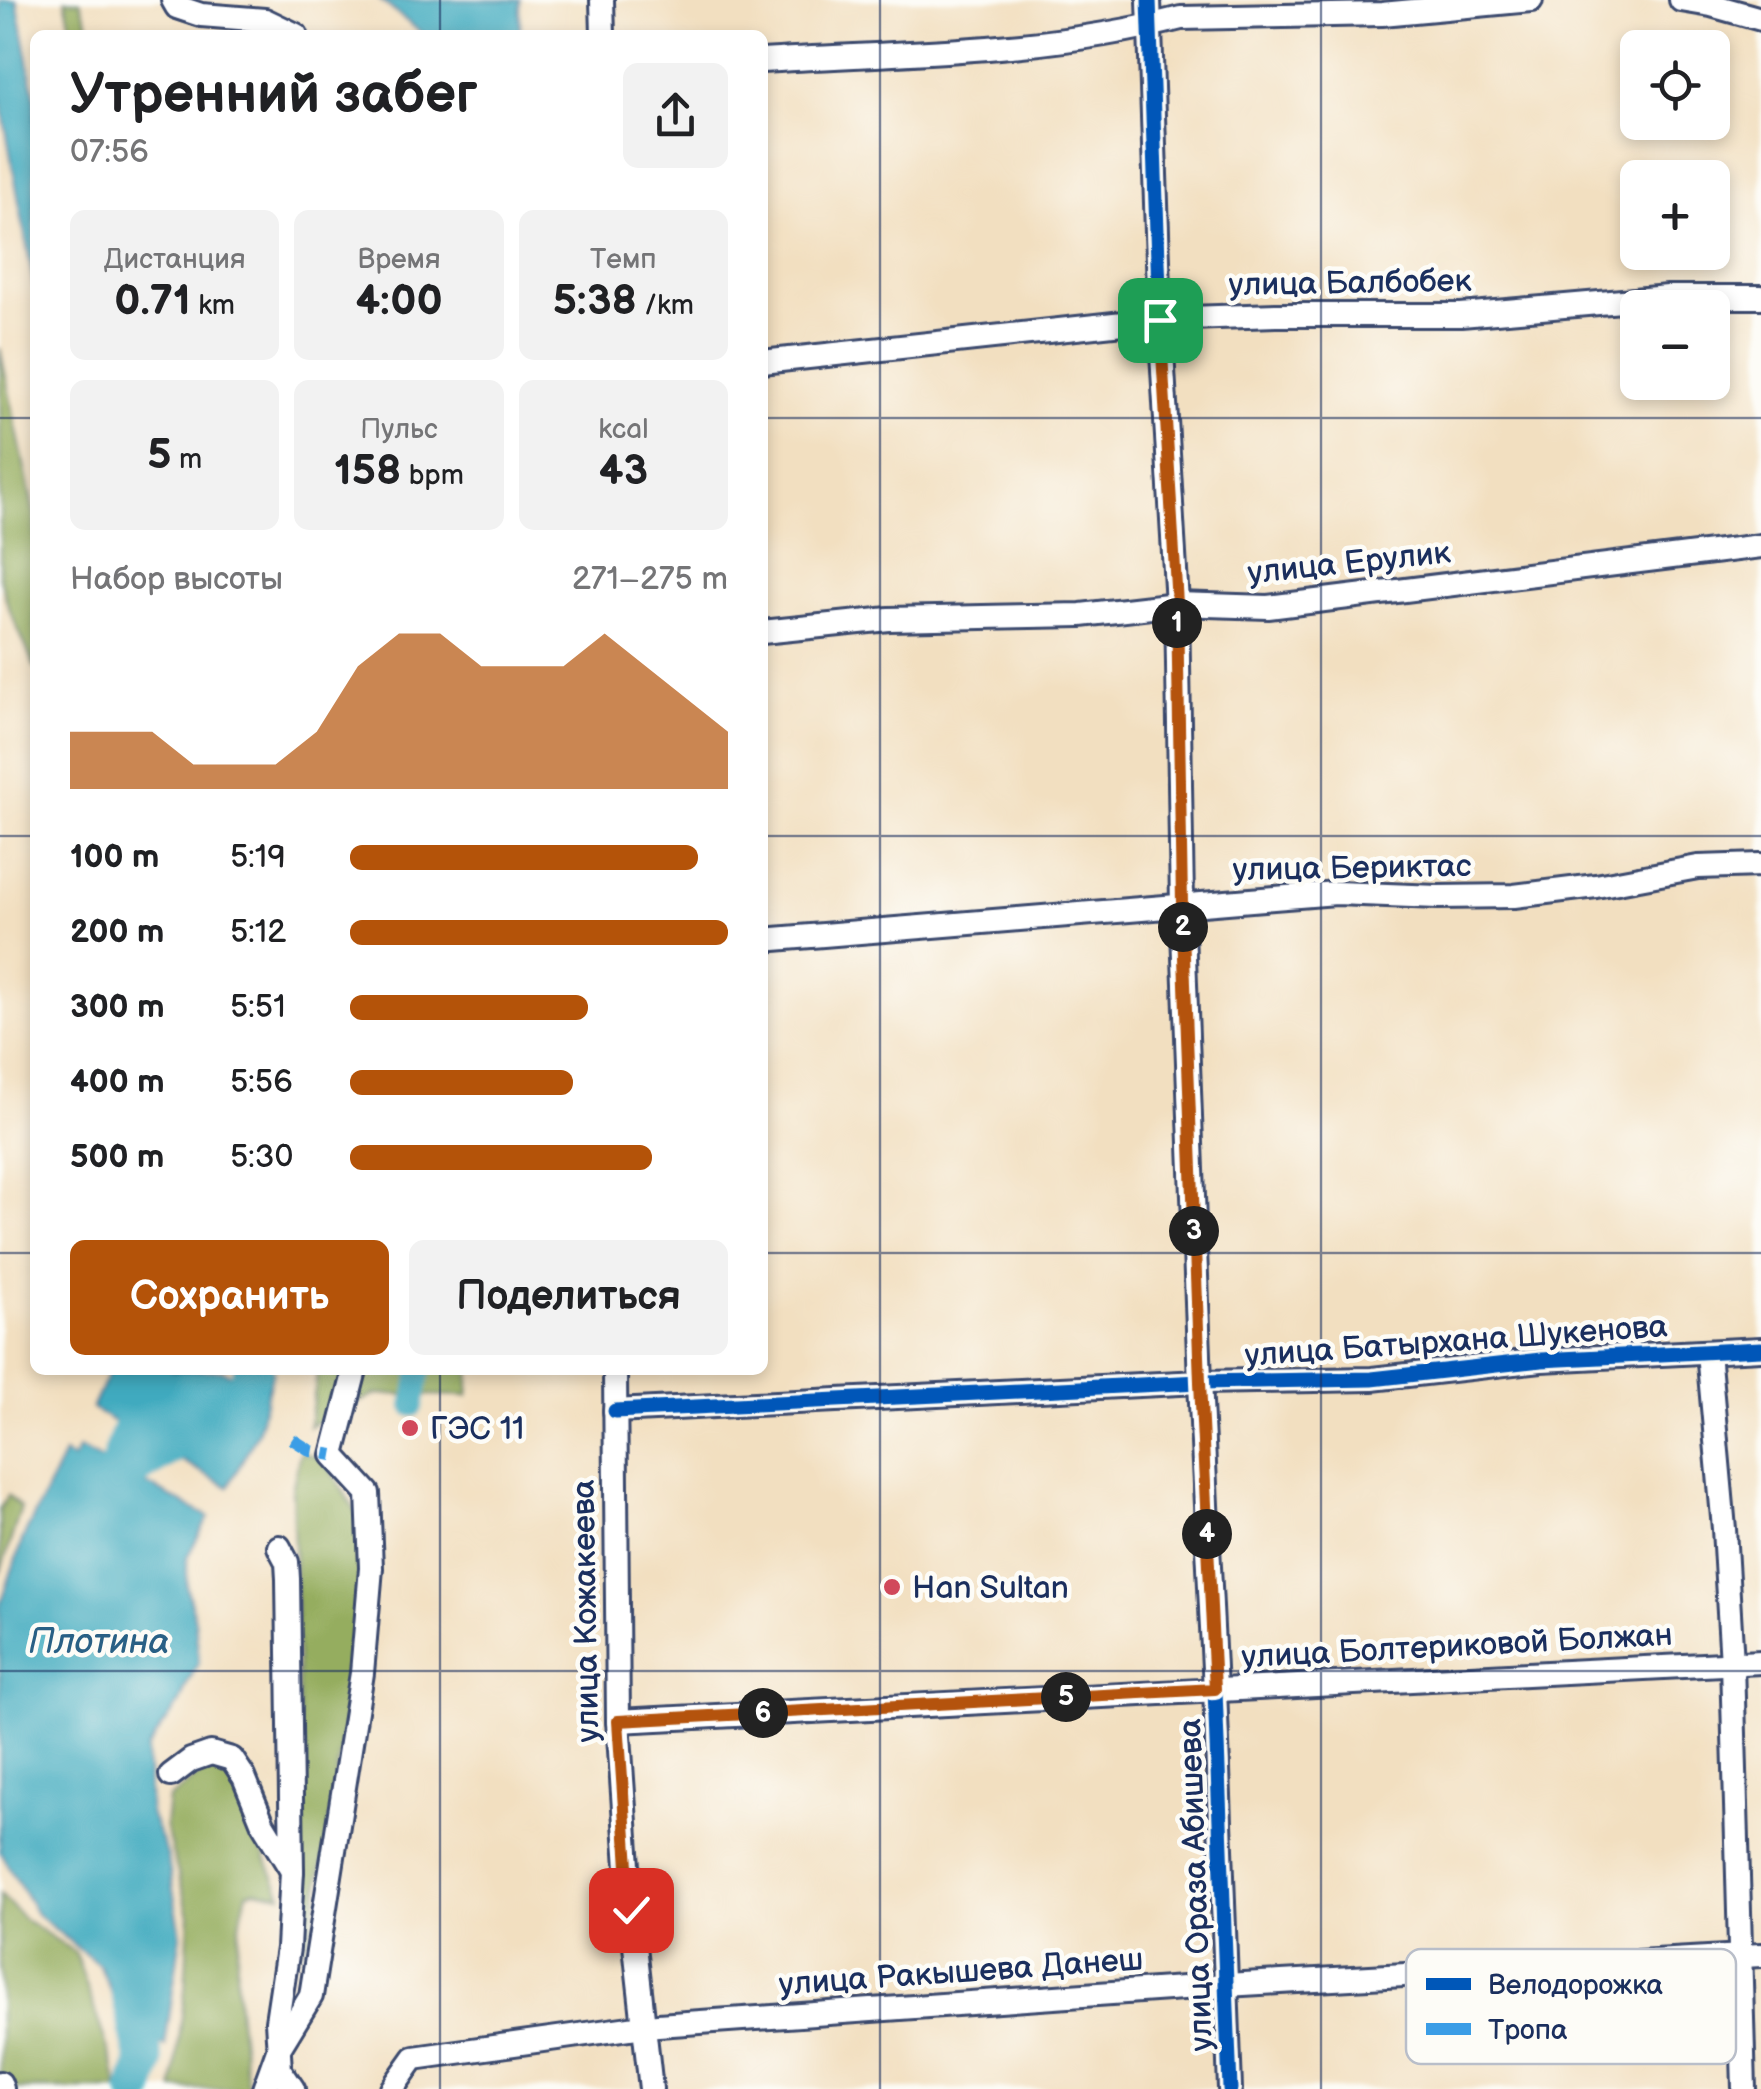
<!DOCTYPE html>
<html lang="ru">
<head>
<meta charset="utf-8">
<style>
	:root { --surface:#fff; --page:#f2f2f2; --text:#202124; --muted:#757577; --accent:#b45309 }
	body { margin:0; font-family:"Balsamiq Sans",sans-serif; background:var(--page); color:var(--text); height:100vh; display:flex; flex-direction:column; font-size:38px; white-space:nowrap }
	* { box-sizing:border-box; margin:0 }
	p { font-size:32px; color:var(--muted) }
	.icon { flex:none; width:55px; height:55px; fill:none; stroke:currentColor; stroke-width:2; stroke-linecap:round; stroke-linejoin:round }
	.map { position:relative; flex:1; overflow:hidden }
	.panel { position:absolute; left:30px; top:30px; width:738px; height:1345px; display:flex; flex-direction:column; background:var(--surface); border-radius:15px; box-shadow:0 5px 15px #0003 }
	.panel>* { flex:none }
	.tools { position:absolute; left:1620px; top:30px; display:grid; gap:20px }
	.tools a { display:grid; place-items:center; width:110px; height:110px; border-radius:15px; background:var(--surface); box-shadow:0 5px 15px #0003; font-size:50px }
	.pin { position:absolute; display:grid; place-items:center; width:85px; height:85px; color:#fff; margin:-42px; border-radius:20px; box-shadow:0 5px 15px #0006 }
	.km { position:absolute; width:50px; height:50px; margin:-25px; border-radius:50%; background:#222; color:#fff; font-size:28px; line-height:50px; text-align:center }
	.round { display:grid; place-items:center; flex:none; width:105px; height:105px; border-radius:15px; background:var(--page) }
	.summary { display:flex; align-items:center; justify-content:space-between; height:170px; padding:0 40px }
	h1 { font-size:55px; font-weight:600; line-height:75px }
	.figures { display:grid; grid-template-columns:repeat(3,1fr); gap:15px; height:170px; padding:10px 40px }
	.figures div { display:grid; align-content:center; border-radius:15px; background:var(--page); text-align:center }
	.figures b { font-size:42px; font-weight:600 }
	.figures small { font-size:28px; font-weight:400 }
	.figures p { font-size:28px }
	.chart { height:280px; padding:20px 40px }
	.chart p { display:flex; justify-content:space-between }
	.chart svg { width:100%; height:180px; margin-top:10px; fill:var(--accent); opacity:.7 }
	.button { display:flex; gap:20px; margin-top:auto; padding:20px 40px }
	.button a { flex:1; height:115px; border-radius:15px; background:var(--accent); color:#fff; font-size:40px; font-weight:600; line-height:115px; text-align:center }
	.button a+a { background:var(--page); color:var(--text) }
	ul { padding:0 40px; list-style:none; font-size:32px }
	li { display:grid; grid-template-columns:160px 120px 1fr; align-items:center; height:75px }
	li i { height:25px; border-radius:12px; background:var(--accent) }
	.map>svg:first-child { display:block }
</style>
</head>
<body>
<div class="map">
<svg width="1761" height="2089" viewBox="0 0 1761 2089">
	<rect width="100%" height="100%" fill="#fdfcf7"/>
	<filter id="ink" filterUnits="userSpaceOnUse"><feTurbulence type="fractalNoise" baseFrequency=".01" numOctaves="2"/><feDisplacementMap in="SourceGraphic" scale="20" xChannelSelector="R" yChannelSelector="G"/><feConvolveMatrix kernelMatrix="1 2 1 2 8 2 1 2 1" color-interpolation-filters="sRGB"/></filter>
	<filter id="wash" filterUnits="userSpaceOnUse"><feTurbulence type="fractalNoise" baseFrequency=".0048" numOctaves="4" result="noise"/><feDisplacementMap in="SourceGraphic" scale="40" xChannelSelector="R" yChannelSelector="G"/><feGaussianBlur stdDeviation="2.25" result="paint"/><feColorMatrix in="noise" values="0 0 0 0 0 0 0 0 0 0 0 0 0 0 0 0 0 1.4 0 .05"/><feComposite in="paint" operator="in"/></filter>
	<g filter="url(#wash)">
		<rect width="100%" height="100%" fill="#f2dfc0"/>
		<g fill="#95ad5f" stroke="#586e5e" stroke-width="2.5">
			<path d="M 65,0 L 80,0 L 92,35 L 73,35 Z"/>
			<path d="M 0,348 L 35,517 L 35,668 L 8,606 L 0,578 Z"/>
			<path d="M 318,1370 L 470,1370 L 468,1396 L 376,1394 L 309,1426 Z"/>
			<path d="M 300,1452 L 324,1459 L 361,1520 L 365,1564 L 350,1688 L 311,1935 L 302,1953 L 301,1767 L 292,1490 Z"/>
			<path d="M 8,1495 L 21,1508 L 0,1574 L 0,1510 Z"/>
			<path d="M 211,1766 L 232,1780 L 282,1895 L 255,1890 L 247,1893 C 228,1958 239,2024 248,2089 L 173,2089 L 185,1990 L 189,1915 L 165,1826 L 168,1799 Z"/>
			<path d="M 0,1894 L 24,1919 L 75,1952 L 114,2067 L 118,2089 L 0,2089 Z"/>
		</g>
		<g fill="#3faabf" stroke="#2d6c8e" stroke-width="2.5">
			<path d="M 0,0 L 17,0 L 35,97 L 35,290 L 0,97 Z"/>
			<path d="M 380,0 L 520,0 L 520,35 L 424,35 Z"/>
			<path d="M 110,1370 L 222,1370 L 232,1375 L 235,1370 L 273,1370 L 258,1431 L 228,1487 L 92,1409 Z"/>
			<path d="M 79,1448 L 209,1517 L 187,1557 L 187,1588 L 195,1620 L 199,1662 L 187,1684 L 180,1702 L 147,1749 L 150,1814 L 167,1854 L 181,1935 L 165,2046 L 129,2038 L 100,1966 L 36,1914 L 0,1851 L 0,1606 L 23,1538 L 64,1454 L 73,1459 Z"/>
		</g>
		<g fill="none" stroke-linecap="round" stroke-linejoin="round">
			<path stroke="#3faabf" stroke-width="22" d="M 413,1406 L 420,1370"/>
			<g stroke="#3faabf" stroke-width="38">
				<path d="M 113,1482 L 238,1403 L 253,1370"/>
				<path d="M 100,1513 L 113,1482 L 151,1370"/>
				<path d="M 129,1989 L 145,2063 L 137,2089"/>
			</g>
		</g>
	</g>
	<g filter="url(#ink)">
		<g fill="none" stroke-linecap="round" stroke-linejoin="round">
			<defs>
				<g id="minor">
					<path d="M 173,0 L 177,7 L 201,15 L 265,20 L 296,35"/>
					<path d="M 602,0 L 603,35"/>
					<path d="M 1149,0 L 1160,319 L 1177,604 L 1182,904 L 1200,1382 L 1215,1689 L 1230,2089"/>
					<path d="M 1681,0 L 1711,5 L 1761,19"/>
					<path d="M 762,61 C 902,52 1045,53 1181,18 L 1382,14 L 1531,0"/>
					<path d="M 762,362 L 1160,319 L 1276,315 L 1461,315 L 1668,297 L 1761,297"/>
					<path d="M 762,632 L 889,619 L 1081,615 L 1177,604 L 1268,607 L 1761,546"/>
					<path d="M 762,940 L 1336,893 L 1438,897 L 1514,896 L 1596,886 L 1698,867 L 1761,865"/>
					<path d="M 1708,1352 L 1724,1529 L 1732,1663 L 1744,2089"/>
					<path d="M 615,1370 L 618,1721 L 631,1910 L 651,2089"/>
					<path d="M 615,1411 L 1200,1382 L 1372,1379 L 1541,1360 L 1761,1349"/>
					<path d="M 279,1547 L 287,1562 L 288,1579 L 292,1871 L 288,1948 L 277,2021 L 280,2070 L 293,2089"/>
					<path d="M 618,1721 L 1761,1662"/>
					<path d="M 171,1775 L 191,1760 L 211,1753 L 232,1759 L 244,1777 L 263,1824 L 292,1871"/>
					<path d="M 0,2083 L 2,2089"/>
					<path d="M 264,2089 L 278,2050 L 311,1996 L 362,1673 L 371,1568 L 368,1493 L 333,1455 L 355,1370"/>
					<path d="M 392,2089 L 414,2058 L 644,2026 L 1226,1985 L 1761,1955"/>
				</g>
			</defs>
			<use href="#minor" stroke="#3b496d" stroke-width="28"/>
			<use href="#minor" stroke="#fff" stroke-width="22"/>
			<path stroke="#3b9de6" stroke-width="12" stroke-dasharray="25 12" stroke-linecap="butt" d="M 292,1439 L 311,1451 L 333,1455"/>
			<defs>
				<g id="cycleway">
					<path d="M 1149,0 L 1160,319 L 1177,604 L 1182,904 L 1200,1382 L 1215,1689 L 1230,2089"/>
					<path d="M 615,1411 L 1200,1382 L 1372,1379 L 1541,1360 L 1761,1349"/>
				</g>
			</defs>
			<use href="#cycleway" stroke="#fdfcf7" stroke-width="21"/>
			<use href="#cycleway" stroke="#0057b8" stroke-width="15"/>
		</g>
	</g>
	<g fill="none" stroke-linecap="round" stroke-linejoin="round" filter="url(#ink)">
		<defs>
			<path id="route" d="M 631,1910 L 618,1721 L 1215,1689 L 1200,1382 L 1182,904 L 1177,604 L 1160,320"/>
		</defs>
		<use href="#route" stroke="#fff" stroke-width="20"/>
		<use href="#route" stroke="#b45309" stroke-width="12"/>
	</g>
	<path fill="none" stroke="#1b2f5e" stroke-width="2.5" stroke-opacity="0.55" d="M 440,0 L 440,35M 880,0 L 880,2089M 1321,0 L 1321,2089M 0,418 L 35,418M 762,418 L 1761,418M 0,836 L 35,836M 762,836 L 1761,836M 0,1253 L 35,1253M 762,1253 L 1761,1253M 440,1370 L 440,2089M 0,1671 L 1761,1671"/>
	<g fill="#d1495b" stroke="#fdfcf7" stroke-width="4">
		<circle cx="410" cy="1428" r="10"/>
		<circle cx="892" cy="1587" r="10"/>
	</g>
	<g text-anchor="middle" stroke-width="9" stroke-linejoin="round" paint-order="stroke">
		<g font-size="32" fill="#1b2f5e" stroke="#fdfcf7">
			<text transform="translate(1350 282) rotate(-1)" y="11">улица Балбобек</text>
			<text transform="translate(1349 562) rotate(-6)" y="11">улица Ерулик</text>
			<text transform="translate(1352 867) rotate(-1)" y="11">улица Бериктас</text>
			<text transform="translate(1456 1340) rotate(-4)" y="11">улица Батырхана Шукенова</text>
			<text transform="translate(585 1611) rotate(-91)" y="11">улица Кожакеева</text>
			<text transform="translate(1457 1645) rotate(-3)" y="11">улица Болтериковой Болжан</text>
			<text transform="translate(1195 1885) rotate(-92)" y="11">улица Ораза Абишева</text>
			<text transform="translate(961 1971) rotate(-4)" y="11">улица Ракышева Данеш</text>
		</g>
		<g font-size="32" fill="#1b2f5e" stroke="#fdfcf7" text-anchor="start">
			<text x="430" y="1439">ГЭС 11</text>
			<text x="912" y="1598">Han Sultan</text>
		</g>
		<g font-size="35" font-style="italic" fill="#296085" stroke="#fdfcf7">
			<text x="99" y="1653">Плотина</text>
		</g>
	</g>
	<rect x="1406" y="1949" width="330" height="115" rx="15" fill="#fdfcf7" stroke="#b9bec9" stroke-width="2.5"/>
	<rect x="1426" y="1978" width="45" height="12" fill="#0057b8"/>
	<rect x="1426" y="2023" width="45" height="12" fill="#3b9de6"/>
	<g font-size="28" fill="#1b2f5e">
		<text x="1488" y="1994">Велодорожка</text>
		<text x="1488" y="2039">Тропа</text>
	</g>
</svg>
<div class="tools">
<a><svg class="icon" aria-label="locate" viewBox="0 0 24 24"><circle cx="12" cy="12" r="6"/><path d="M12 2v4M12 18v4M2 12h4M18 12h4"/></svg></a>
<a>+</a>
<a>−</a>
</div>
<div class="pin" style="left:1160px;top:320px;background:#1e9e55"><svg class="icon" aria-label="arrive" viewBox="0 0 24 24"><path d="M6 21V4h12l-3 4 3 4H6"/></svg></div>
<div class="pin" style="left:631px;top:1910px;background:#d93025"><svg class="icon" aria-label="check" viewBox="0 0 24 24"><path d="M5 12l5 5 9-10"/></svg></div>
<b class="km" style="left:1177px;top:623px">1</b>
<b class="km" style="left:1183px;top:927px">2</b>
<b class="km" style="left:1194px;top:1231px">3</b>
<b class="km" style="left:1207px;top:1534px">4</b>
<b class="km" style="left:1066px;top:1697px">5</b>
<b class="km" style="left:763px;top:1713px">6</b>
<section class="panel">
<div class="summary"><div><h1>Утренний забег</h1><p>07:56</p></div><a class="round"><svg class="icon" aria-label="share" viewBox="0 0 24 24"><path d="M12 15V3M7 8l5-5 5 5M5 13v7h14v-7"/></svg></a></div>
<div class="figures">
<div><p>Дистанция</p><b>0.71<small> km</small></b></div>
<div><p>Время</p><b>4:00</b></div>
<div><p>Темп</p><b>5:38<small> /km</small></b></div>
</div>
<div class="figures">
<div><b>5<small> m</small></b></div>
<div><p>Пульс</p><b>158<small> bpm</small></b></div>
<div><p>kcal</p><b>43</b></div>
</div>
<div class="chart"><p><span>Набор высоты</span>271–275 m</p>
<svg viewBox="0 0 160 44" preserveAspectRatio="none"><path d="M0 44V30L10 30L20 30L30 38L40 38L50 38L60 30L70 14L80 6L90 6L100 14L110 14L120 14L130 6L140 14L150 22L160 30V44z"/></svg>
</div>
<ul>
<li><b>100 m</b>5:19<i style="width:92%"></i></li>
<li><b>200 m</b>5:12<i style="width:100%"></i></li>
<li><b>300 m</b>5:51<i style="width:63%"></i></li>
<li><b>400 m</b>5:56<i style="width:59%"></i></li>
<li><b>500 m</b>5:30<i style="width:80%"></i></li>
</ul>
<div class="button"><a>Сохранить</a><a>Поделиться</a></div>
</section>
</div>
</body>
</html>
